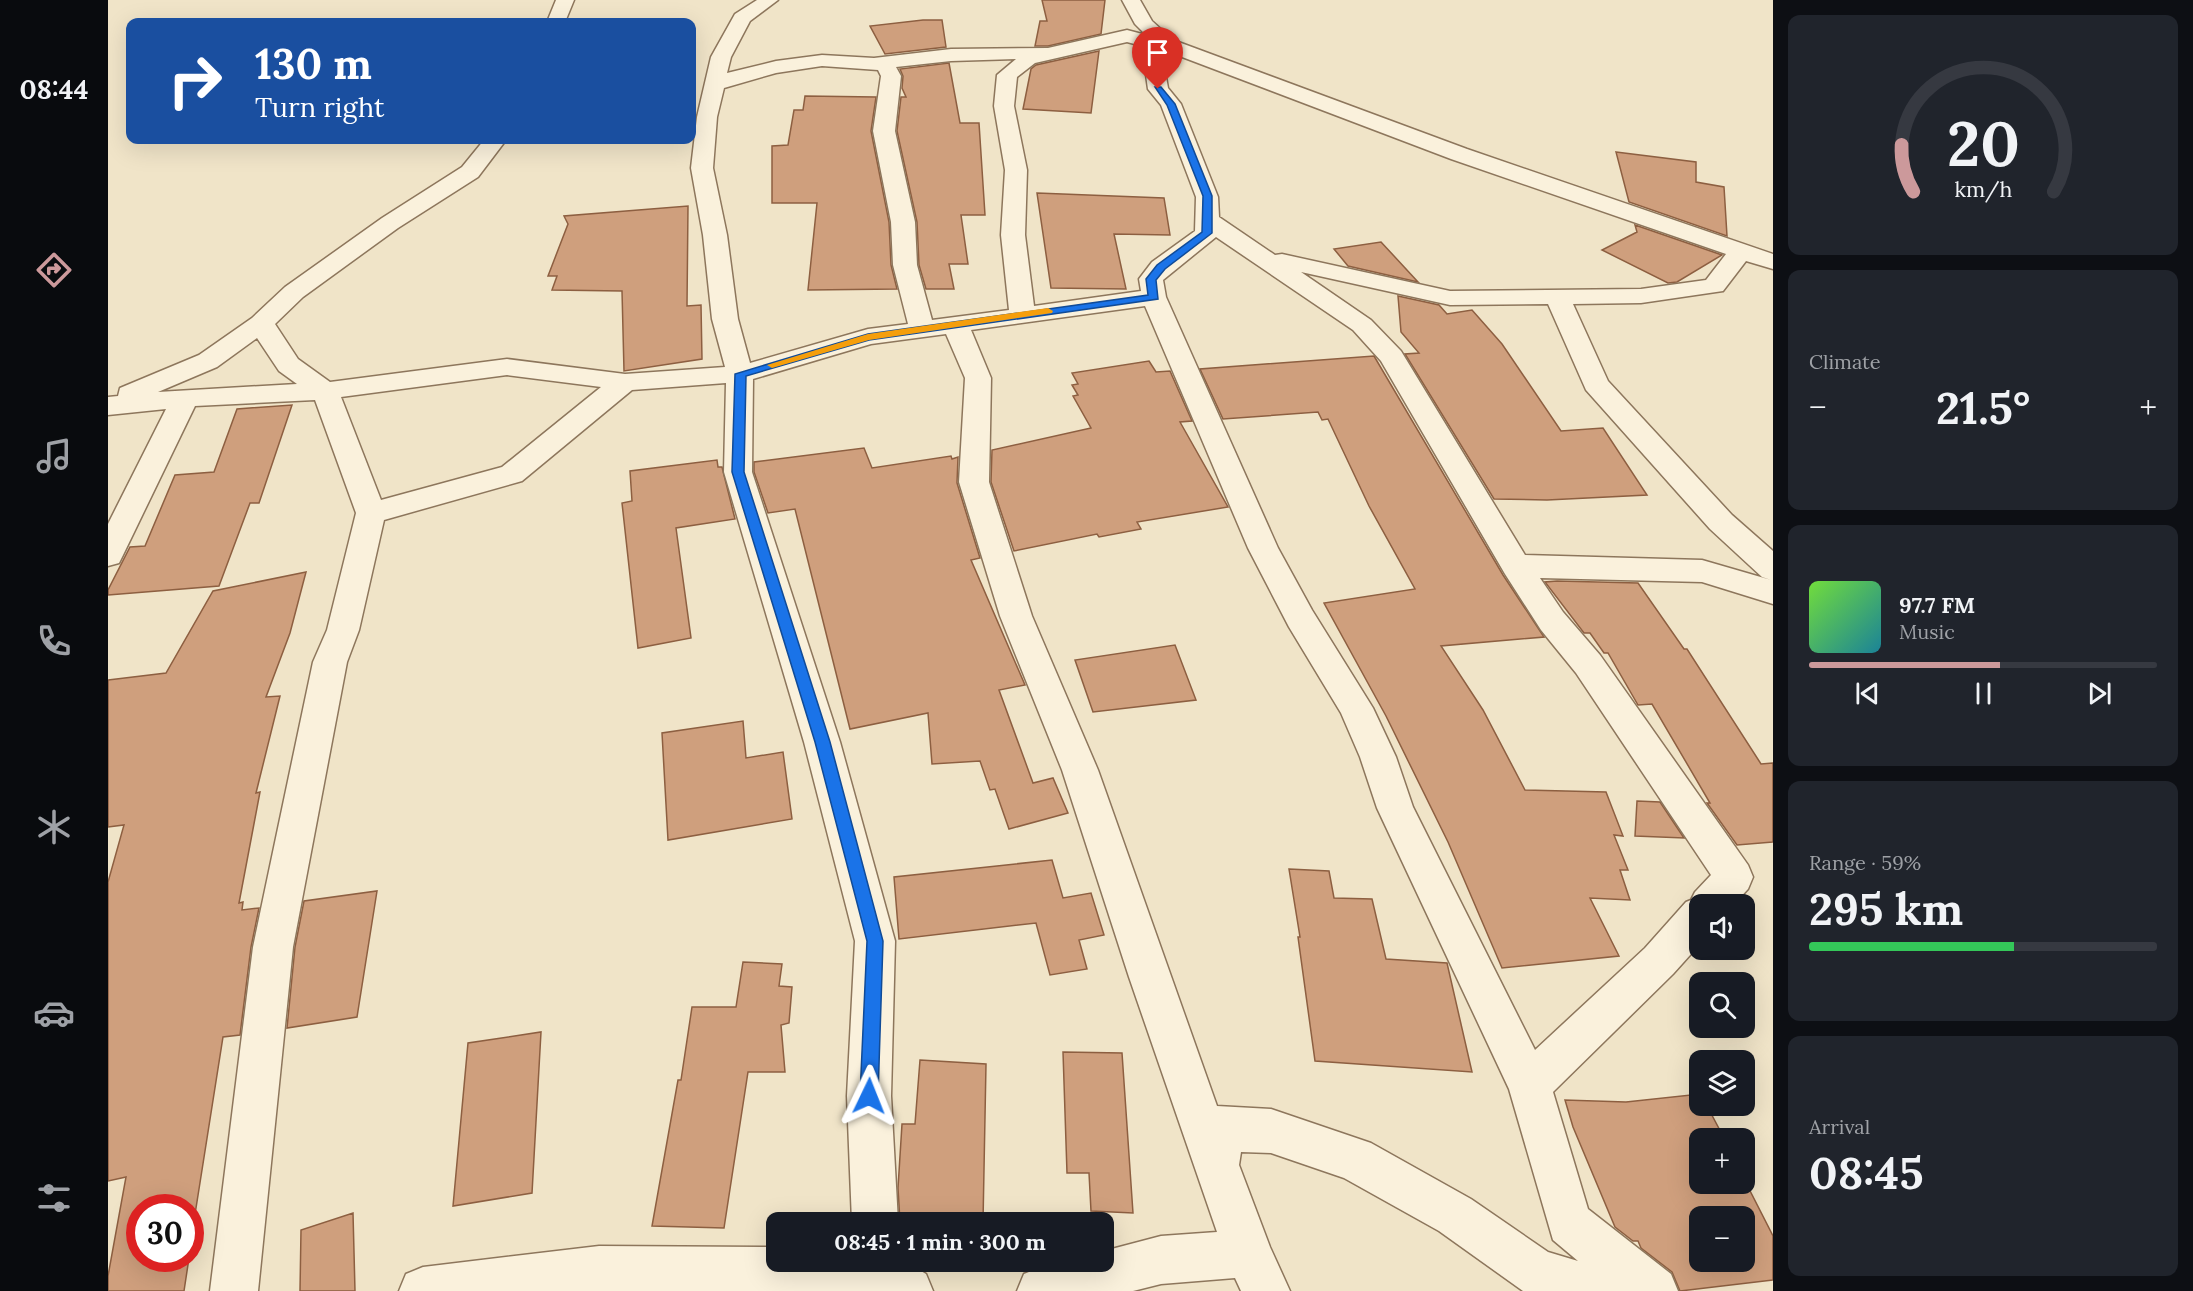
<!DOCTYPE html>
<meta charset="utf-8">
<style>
body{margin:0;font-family:Lora,serif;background:#20242c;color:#f1f3f6;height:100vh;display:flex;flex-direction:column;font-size:22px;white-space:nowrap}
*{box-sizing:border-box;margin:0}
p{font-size:20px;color:#9ea1a6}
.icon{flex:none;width:33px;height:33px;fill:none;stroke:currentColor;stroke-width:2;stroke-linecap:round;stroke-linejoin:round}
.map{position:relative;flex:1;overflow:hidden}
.details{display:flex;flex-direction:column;gap:15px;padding:15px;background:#0d0f14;width:420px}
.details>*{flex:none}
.banner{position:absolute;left:18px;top:18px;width:570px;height:126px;border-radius:12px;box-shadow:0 6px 24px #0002;background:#1a4fa0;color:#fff;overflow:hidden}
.buttons{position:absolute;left:1581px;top:894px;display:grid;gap:12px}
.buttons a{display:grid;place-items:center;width:66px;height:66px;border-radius:12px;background:#171b24;box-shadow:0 6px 24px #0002;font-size:30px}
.speed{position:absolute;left:18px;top:1194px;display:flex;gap:12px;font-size:30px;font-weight:700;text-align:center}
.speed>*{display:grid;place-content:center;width:78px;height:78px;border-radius:50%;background:#171b24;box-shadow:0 6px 24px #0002;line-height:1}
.speed .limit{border:9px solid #d22;background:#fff;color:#111}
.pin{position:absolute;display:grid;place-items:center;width:51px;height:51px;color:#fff;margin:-62px -26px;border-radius:50% 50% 50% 0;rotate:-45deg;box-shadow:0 0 6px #0007}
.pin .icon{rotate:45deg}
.me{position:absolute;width:66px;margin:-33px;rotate:2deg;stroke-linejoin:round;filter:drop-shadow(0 0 4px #0008)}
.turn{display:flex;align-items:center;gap:21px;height:126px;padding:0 30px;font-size:27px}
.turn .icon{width:78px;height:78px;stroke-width:2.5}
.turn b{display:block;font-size:42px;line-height:51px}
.big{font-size:45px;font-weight:700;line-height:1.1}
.details .tile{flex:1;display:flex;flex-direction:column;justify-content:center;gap:9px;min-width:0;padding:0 21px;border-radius:12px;background:#20242c}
.details .dial{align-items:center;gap:0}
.dial svg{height:156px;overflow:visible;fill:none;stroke:#363941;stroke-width:7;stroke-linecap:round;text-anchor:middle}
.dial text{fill:#f1f3f6;stroke:none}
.song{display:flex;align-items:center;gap:18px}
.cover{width:72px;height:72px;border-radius:9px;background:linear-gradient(135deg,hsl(100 70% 55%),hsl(190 70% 35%))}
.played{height:6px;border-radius:3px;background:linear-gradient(90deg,#cc999b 55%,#363941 55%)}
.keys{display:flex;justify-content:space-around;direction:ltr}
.heat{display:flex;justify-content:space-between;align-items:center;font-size:33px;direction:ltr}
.charge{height:9px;border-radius:4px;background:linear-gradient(90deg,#34c759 59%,#363941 0)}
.trip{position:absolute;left:658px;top:1212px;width:348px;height:60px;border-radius:12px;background:#171b24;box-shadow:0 6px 24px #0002;font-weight:700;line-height:60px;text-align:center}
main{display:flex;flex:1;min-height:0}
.tab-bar{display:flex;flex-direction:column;width:108px;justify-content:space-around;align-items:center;background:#090b0e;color:#9ea1a6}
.tab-bar .icon{width:42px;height:42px}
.tab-bar .active{color:#cc999b}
.tab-bar b{font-size:27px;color:#f1f3f6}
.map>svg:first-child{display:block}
.building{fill:#cf9f7d;stroke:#8d5f41;stroke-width:1.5;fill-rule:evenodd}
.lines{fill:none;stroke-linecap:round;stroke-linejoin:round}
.street-casing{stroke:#8d765c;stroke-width:3}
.street{fill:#faf1dc;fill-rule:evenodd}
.route{fill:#1a73e8;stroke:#114b97;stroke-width:1.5}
.slow{fill:#f59e0b}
</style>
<main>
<nav class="tab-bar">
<b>08:44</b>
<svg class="icon active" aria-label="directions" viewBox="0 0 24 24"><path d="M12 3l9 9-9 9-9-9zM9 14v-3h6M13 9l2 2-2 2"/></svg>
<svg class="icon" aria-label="music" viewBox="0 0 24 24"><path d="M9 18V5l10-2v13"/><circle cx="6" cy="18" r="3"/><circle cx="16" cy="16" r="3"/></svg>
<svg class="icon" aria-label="phone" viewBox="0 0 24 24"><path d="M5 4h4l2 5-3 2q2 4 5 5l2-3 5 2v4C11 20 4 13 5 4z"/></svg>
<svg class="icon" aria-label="climate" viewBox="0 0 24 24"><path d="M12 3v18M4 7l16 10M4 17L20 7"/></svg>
<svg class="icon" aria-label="car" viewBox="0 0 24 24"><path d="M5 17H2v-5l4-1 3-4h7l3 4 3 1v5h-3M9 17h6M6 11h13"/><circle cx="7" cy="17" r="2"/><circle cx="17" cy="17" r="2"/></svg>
<svg class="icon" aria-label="filters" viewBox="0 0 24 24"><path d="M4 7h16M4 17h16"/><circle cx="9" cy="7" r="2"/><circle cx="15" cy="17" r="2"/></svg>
</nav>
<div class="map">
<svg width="1665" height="1291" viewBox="0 0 1665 1291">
<rect width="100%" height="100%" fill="#f0e4c8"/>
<!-- building -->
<path class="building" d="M934,0H997L993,34L940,46H927L932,21H939Z
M815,20H834L838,47L777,54L762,26Z
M991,51L983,113L915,109L923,69L928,65Z
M841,63L852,123H871L877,215H853L860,264H841L846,289H818L811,265L809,222L789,131L793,97H798L794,88L795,76L792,69Z
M697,96L768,97L763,131L781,222L783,265L789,289L700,290L709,203H664V146L680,145L686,110H695Z
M1508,152L1588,162V182L1616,187L1619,236L1521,202Z
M929,193L1056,198L1062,235L1006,234L1018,289L943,288Z
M580,206L579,306L593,305L594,359L516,371L514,291L444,290L449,276H440L460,224L456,216Z
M1527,225L1614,255L1569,282L1560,283L1494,250L1529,232Z
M1273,242L1286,256L1310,282L1240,266L1226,249Z
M1290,296L1331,305L1339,314L1364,310L1394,344L1453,431L1495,428L1539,495L1439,500L1386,499L1297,354L1311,353L1293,332Z
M1266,356L1395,575L1436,637L1333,646L1375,710L1417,790L1498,792L1515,836L1506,835L1520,870H1512L1522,900L1482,898L1511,956L1394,968L1340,842L1278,716L1216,603L1307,589L1261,506L1220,419L1214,420L1210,412L1115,419L1092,369Z
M1041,361L1048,372L1062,371L1084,421L1072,422L1120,507L1029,522L1033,529L991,537L989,534L906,551L883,482L884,450L983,428L965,396L970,395L964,385L970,384L964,373Z
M184,405L151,503H142L111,586L0,595V590L22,547L37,546L67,475L106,472L129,409Z
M756,448L764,468L843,456L844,459L850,457L849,483L872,558L863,560L917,685L891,690L925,783L945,778L960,813L901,829L887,789L882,790L872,761L824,764L820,713L742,729L687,509L660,513L646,472V462Z
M609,460L610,467H614L627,519L568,528L583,638L530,648L514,503L524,501L522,471Z
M198,572L182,633L158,697L172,696L148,793L152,792L131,903L135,902L134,910L151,908L143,947L132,1035L115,1037L82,1246V1208H32V1258H81L76,1291H0V1276L18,1177L0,1181V882L16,825L0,827V680L58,673L105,591Z
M1449,581L1530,583L1576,649H1579L1653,764L1665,763V842L1629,845L1599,803H1602L1544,704L1530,705L1500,653H1496L1482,633H1476L1437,582Z
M1067,645L1088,700L985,712L967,660Z
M635,721L638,758L675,752L684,819L560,840L554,733Z
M1529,801L1552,802L1576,838L1527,836Z
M944,860L955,898L983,893L996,935L971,940L979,969L942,975L928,923L791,939L786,877Z
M1181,869L1221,871L1226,898L1264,899L1278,959L1339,963L1364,1072L1207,1061L1190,937H1192Z
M269,891L249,1017L179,1028L187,947L196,901Z
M635,962L674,964L671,986L684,987L681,1023L673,1025L677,1072H640L616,1228L544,1226L570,1080H573L584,1007H628Z
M433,1032L424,1193L345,1206L360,1043Z
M955,1052L1014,1053L1025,1213L983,1211L981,1173H959Z
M812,1060L878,1064L875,1222H792L790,1188L794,1124H807Z
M1592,1094V1106H1599L1616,1138H1592V1184H1636V1179L1665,1236V1280L1572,1291L1564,1272L1533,1248L1530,1241H1525L1507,1227L1465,1127L1457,1100L1518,1102ZM1592,1216H1636V1262H1592Z
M245,1213L247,1291H192L193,1230Z"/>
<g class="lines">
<defs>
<path id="street" d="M448,0H466L457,22H439Z
M649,0H670L642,21L623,57L619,73L668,61L714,55L766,58L843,49L940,48L1019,30L1038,35L1027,24L1014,0H1032L1044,21L1065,40L1359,149L1665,254V269L1638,261L1615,291L1533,303L1465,304L1500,381L1624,515L1665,551V604L1594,582L1432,578L1455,612L1492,655L1640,865L1645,877L1640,889L1626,904H1592V944L1565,974L1445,1092L1480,1209L1563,1274L1570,1291H1415L1331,1231L1236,1178L1163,1153L1133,1152L1131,1165L1162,1247L1182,1291H1133L1127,1278L1053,1284L1025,1291H909L916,1274C943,1263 967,1262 996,1262V1251L1053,1236L1109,1232L1021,977L954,770L892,616L851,482L857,378L838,334L763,344L645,379L644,472L732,742L787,941L783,1096L790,1222H744L739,1096L747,941L696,742L616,472L618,383L524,390L414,481L276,520L251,630L239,662L185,947L150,1291H102L145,947L205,662L219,630L248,513L207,400L87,406L15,555L11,563L0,566V524L58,409L0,415V397L10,396L12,388L91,355L144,318L177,287L274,218L354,167L376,140H398L370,177L290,228L195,297L167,324L190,359L222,382L399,359L517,374L617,367L604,319L595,235L583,168L589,117L603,57L627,14ZM1019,42L1034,46L1040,89L1053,105L1088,197L1087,231L1044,262L1031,279L1033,291L926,306L917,235L919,170L906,106L909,77L927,63ZM1053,49L1343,159L1618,254L1598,280L1533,289L1342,291L1174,254L1167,255L1111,217L1110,197L1073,104L1060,88ZM908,59L889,75L886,106L897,170L893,235L901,310L824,320L809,265L807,222L787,131L793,76L788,67L843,61ZM714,66L770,70L773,76L765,131L783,222L785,265L800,324L760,329L642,363L630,319L619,235L605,168L609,117L616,88L668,73ZM1108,237L1245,330L1273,361L1397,574L1433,630L1468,673L1603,875L1587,892L1583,900L1578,902L1537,948L1427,1050L1305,807L1288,757L1265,708L1204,610L1170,548L1058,297L1055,280ZM1193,272L1342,305L1440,304L1478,390L1602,529L1654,577L1663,580L1594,560L1417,555L1293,351L1263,320ZM1037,306L1140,548L1181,627L1233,713L1252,757L1269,808L1401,1089L1445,1240L1470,1261L1440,1252L1363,1199L1263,1143L1163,1109L1109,1106L990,770L924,616L881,482L883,378L863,330ZM149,338L171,371L189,384L50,392L109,367ZM399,375L493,387L394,467L273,500L233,397Z
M491,1246L669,1247V1262H798L818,1274L825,1291H291L298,1274L315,1267Z"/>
</defs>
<!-- street casing -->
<use href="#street" class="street-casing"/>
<!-- street -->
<use href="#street" class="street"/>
</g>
<!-- route -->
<path class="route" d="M1047,87H1053L1067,104L1104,196V233L1057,269L1048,280L1050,299L761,340L638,376L636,472L722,742L775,941L770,1096L768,1102L761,1105L755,1102L752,1096L759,941L707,742L624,472L627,374L760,334L1040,295L1038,279L1049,265L1094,232L1095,196L1059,105Z"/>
<!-- slow -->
<path class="slow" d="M940,308L945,311L944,313L761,340L664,368L659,365L760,334Z"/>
</svg>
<div class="buttons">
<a><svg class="icon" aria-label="sound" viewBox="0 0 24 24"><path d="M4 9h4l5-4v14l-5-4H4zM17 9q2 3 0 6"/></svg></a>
<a><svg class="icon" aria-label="search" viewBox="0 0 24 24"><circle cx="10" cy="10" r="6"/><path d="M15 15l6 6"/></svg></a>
<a><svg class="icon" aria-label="layers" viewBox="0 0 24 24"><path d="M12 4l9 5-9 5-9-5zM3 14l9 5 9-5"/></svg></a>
<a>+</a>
<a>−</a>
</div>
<div class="speed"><div class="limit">30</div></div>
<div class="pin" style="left:1050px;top:89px;background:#d93025"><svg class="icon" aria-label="arrive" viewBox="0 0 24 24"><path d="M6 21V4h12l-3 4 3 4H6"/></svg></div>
<svg class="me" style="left:761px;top:1096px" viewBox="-20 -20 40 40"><path d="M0-17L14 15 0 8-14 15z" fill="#1a73e8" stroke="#fff" stroke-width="4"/></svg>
<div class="trip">08:45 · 1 min · 300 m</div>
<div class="banner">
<div class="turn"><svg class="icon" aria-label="right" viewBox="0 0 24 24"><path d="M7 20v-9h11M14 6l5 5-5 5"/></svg><div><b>130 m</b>Turn right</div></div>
</div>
</div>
<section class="details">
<div class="tile dial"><svg viewBox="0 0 100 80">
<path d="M14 69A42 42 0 1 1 86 69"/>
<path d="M14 69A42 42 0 0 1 8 45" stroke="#cc999b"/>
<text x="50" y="56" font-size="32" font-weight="700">20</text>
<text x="50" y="72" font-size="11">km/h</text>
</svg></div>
<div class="tile"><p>Climate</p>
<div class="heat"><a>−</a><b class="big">21.5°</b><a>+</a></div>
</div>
<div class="tile">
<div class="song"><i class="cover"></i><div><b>97.7 FM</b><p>Music</p></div></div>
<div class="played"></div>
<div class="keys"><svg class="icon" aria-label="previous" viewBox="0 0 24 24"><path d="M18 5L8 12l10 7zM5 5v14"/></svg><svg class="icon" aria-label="pause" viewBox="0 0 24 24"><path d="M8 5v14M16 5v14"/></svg><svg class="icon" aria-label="next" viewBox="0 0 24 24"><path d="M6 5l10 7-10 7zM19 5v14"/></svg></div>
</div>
<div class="tile"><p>Range · 59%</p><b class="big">295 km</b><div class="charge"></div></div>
<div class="tile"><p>Arrival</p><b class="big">08:45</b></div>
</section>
</main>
